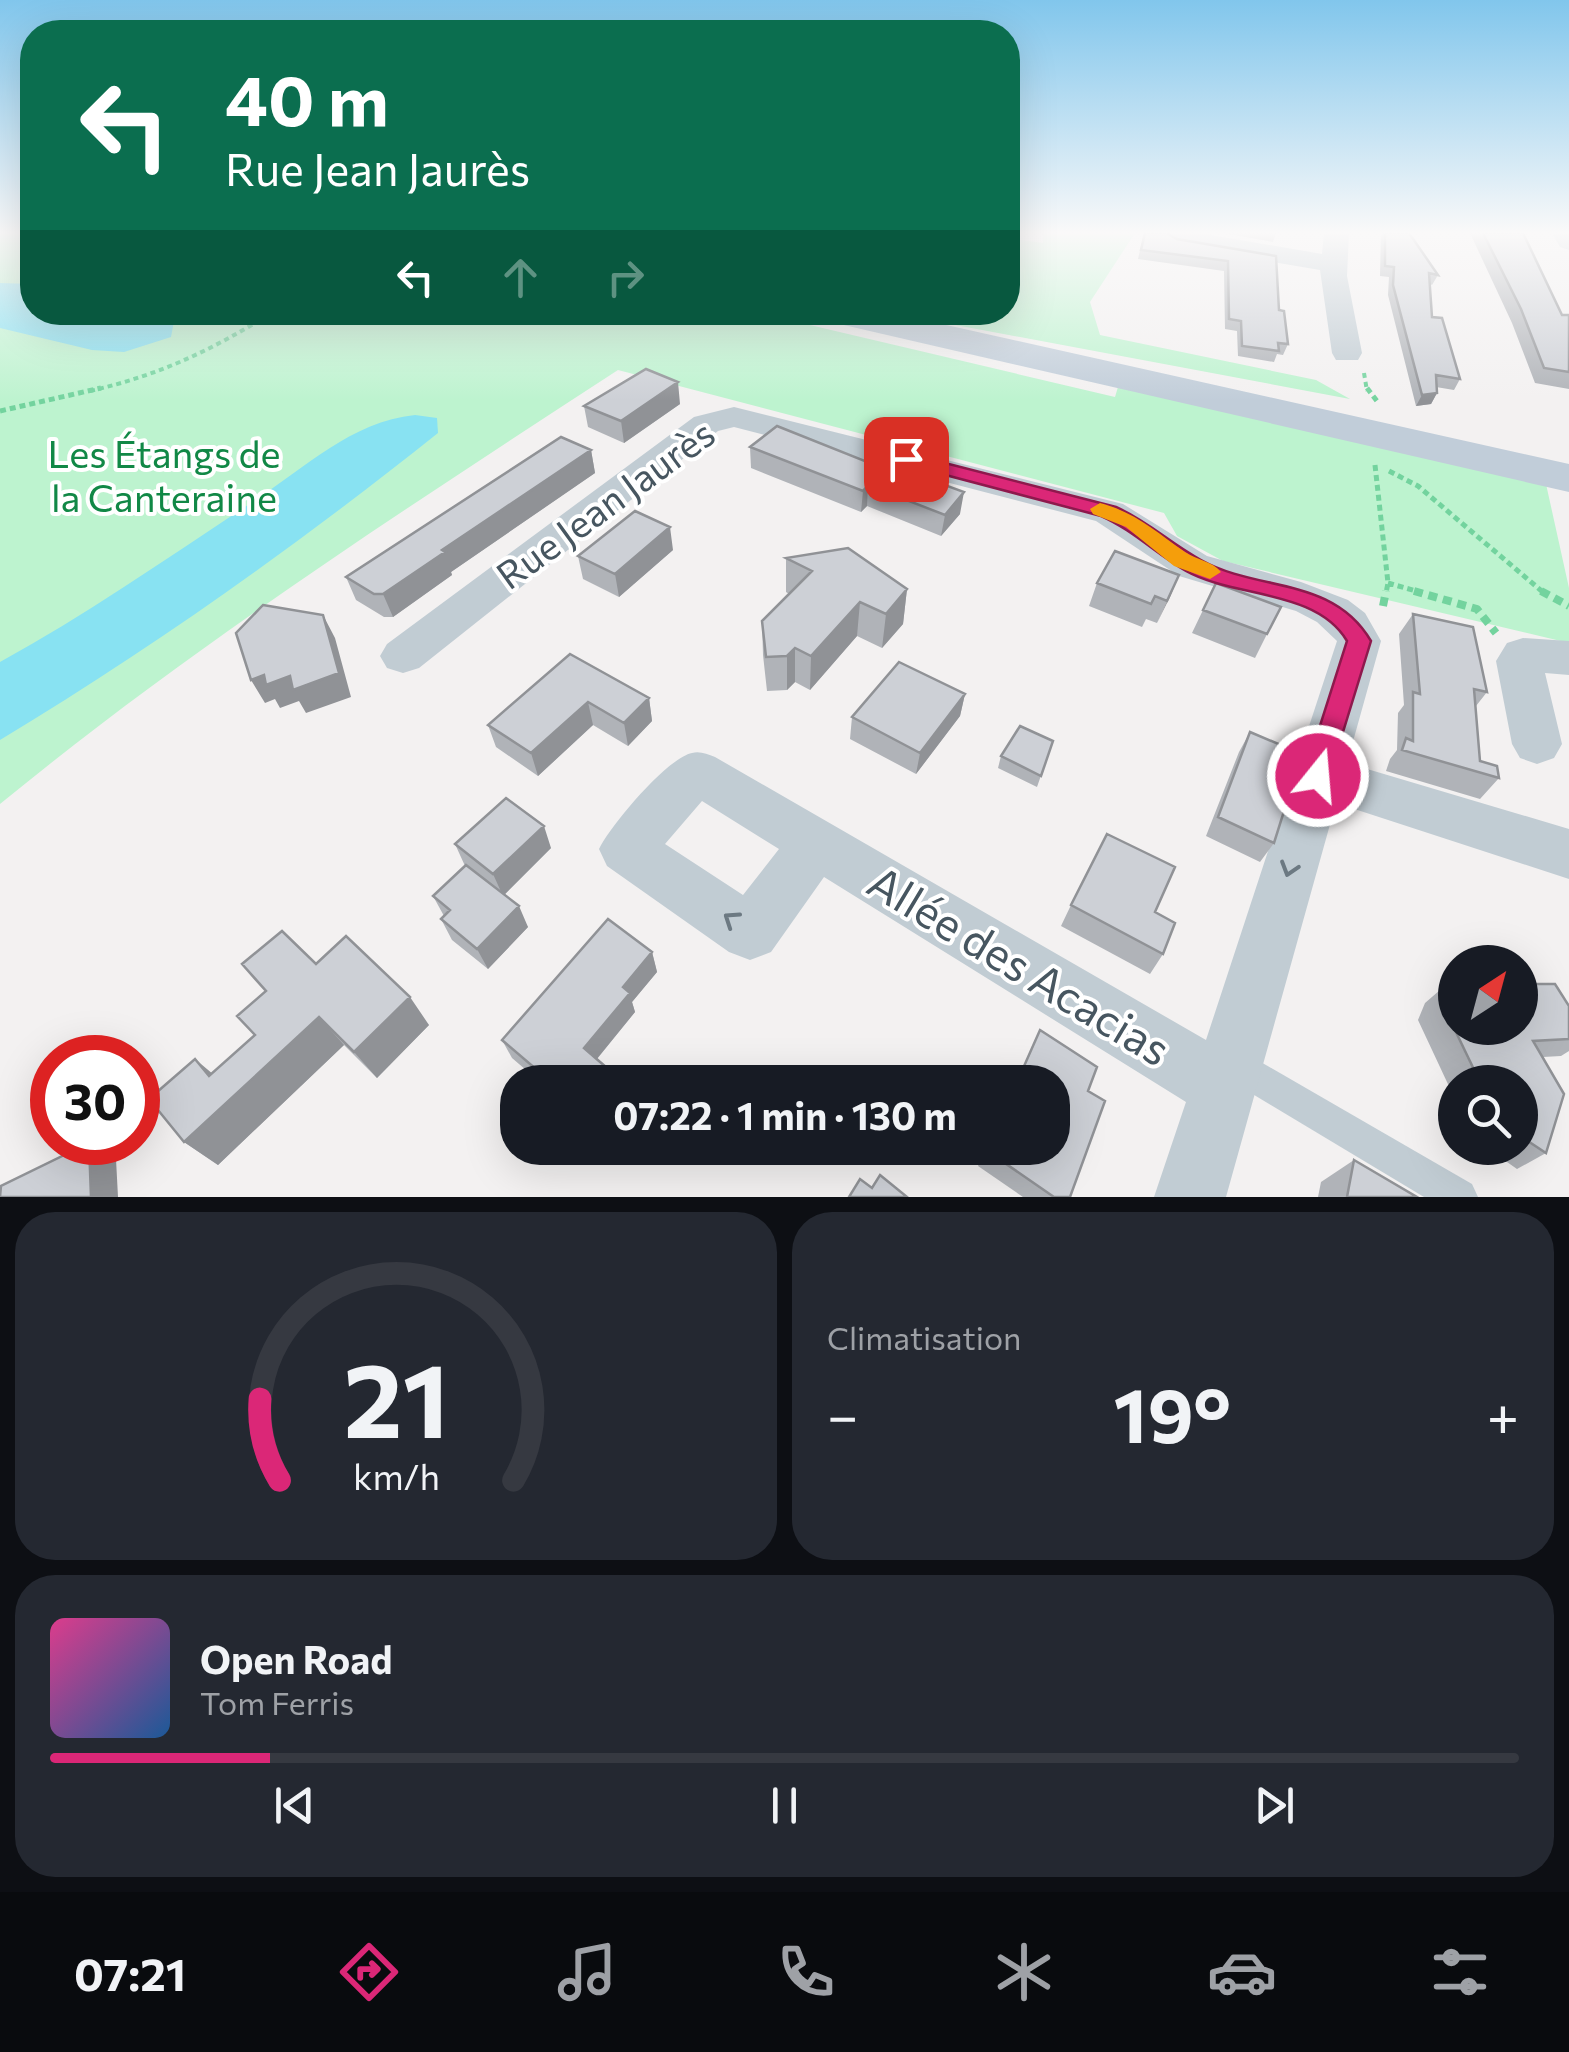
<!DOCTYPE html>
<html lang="fr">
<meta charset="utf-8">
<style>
body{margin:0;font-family:Commissioner,sans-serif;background:#242831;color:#f1f3f6;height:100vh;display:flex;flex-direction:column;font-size:38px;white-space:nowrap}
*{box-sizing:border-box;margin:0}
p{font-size:32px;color:#9ea1a6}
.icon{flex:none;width:55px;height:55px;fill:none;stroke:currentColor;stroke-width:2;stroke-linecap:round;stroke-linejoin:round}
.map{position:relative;height:1197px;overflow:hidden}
.drawer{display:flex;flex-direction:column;gap:15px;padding:15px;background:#0d0f14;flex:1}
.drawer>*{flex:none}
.top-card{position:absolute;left:20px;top:20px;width:1000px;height:305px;border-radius:40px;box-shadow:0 10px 40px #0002;background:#0b6e4f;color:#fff;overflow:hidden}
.needle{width:65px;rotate:36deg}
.controls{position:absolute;left:1438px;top:945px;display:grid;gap:20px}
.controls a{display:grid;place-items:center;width:100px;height:100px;border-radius:50%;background:#171b24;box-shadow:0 10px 40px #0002;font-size:50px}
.speed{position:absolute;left:30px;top:1035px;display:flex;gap:20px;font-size:50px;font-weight:700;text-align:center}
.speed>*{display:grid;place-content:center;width:130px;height:130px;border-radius:50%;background:#171b24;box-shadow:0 10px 40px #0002;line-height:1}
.speed .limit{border:15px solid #d22;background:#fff;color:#111}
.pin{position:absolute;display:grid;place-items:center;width:85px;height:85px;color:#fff;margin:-42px;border-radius:20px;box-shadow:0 5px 15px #0006}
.me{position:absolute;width:110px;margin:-55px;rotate:17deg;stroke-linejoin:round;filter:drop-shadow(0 0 8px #0008)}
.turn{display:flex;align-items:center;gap:35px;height:210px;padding:0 40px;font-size:45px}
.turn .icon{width:130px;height:130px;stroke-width:2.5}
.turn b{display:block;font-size:70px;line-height:85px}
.lanes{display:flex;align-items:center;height:95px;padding:0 40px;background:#0003;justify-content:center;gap:50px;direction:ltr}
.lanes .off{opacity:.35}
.big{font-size:75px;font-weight:700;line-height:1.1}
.drawer .card{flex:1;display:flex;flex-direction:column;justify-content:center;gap:15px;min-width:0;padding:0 35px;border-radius:40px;background:#242831}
.drawer .dial{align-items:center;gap:0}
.dial svg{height:260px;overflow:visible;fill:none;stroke:#363941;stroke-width:7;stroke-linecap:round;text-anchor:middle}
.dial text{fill:#f1f3f6;stroke:none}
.song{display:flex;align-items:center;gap:30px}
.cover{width:120px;height:120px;border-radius:15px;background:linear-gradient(135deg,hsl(330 70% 55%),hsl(210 70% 35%))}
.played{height:10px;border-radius:5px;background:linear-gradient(90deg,#db2777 15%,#363941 15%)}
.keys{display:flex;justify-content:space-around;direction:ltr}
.heat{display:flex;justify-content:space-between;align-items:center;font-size:55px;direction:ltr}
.drawer .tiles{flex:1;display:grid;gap:15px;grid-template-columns:1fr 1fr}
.card:last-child{grid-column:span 2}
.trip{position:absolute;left:500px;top:1065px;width:570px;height:100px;border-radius:40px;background:#171b24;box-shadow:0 10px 40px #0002;font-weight:700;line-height:100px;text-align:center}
.dock{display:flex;height:160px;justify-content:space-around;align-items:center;background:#090b0e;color:#9ea1a6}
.dock .icon{width:70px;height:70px}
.dock .selected{color:#db2777}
.dock b{font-size:45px;color:#f1f3f6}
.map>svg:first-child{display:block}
.green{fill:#bdf3cf}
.water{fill:#88e2f2}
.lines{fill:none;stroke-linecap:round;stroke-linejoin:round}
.path-far2{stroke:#73d39e;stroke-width:4;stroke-dasharray:5 4;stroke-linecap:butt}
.path-far1{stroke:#73d39e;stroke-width:5;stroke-dasharray:6 4;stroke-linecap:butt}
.path{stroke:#73d39e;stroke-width:8;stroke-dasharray:9 6;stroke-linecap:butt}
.service{fill:#c1ccd3;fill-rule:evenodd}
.minor{fill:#c1ccd3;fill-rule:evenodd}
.secondary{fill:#c1cdd9;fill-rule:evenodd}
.wall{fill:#b0b3b8}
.shaded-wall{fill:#909296}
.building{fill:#cdd0d6;stroke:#909296;stroke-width:2.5}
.oneway{stroke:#6c7982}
.route{fill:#db2777;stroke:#8e194d;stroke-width:2.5}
.slow{fill:#f59e0b}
.labels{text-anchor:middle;stroke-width:8;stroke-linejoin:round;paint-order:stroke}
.park-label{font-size:38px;fill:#118846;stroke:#fff}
.street-label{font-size:38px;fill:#475660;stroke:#fff}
.near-street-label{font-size:45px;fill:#475660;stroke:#fff}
</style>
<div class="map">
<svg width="1569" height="1197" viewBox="0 0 1569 1197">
<rect width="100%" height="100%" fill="#f3f1f1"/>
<!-- green -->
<path class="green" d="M0,233H32V312L759,313L1115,397L1118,387L1546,484L1569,588V643L1223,561L1177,536L1164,513L618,370C408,507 194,645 0,804Z
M1044,233H1135L1090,302L1100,335L1316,380L1350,399L892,313L1008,312V238L1043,243Z"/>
<!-- water -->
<path class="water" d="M0,283L32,284V312L170,313L175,316L171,337L124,352L92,350L0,328Z
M415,415L437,418L438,433C299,544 153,648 0,740V662C88,614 170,556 254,501C306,467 351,422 415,415Z"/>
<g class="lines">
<!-- path-far2 -->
<path class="path-far2" d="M1364,373L1367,391
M90,391C160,375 212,350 273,312"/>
<!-- path-far1 -->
<path class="path-far1" d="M1367,388L1377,401
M0,411L101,388
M1375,465L1388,583L1386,593
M1389,471L1418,486L1544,593
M1388,583L1423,593"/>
<!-- path -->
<path class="path" d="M1414,591L1477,609L1496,633
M1541,591L1569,606
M1383,606L1386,591"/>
<!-- service -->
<path class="service" d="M1233,1046L1472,1184L1478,1197H1424L1221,1075L1216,1063L1221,1051Z"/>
<!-- minor -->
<path class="minor" d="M1165,233H1199L1322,254L1324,233H1349L1347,276L1362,353L1358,360H1336L1332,353L1320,270L1175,245L1166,242Z
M1552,233H1569V250L1560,247Z
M734,407L1123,504L1207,556L1301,582L1348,600L1365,613L1381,641L1347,763L1569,829V879L1336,803L1226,1197H1154L1186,1102L824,877L771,952L750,960L729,952L607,866L599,849C610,826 667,758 692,753C700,751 707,754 715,757L1206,1040L1337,641L1317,622L1296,611L1179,576L1096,521L734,427L718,431L419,668L403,673L387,668L380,656L387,644L694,417ZM702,801L779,849L743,895L665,844Z
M1523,638L1569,641V675L1545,673L1562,744L1554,758L1537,764L1520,758L1512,744L1496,661L1507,643Z"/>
<!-- secondary -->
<path class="secondary" d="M817,312H888L1569,464V492L835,323L822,320Z"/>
</g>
<!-- wall -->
<path class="wall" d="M1144,233L1276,256L1279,310L1288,344L1283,355L1277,354L1274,362L1238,356L1237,331L1225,329L1224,271L1138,259Z
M1224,233H1276L1273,242Z
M1381,233H1409L1438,275L1432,285L1430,284L1432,317L1460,379L1454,390L1436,387L1437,393L1431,404L1416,406L1388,295L1389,277L1380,276Z
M1470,233H1523L1562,315H1569V389L1535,383L1512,323Z
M680,404L624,443L588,427L584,406Z
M750,447L960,514L941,536L867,506L861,512L751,468Z
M591,450L595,473L451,572L452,575L393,617H384L356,600L346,577Z
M673,550L619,597L583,579L578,556Z
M786,558L907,589L903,624L882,648L857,636L810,690L795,682L787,690L767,691L763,655L762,621L789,594L786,592Z
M1179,575L1157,623L1146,619L1142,627L1089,606L1097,583Z
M1203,610L1267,634L1255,658L1192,633Z
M1413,614L1487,692L1476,706L1480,761L1499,778L1480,799L1386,771L1390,759L1397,750L1398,713L1404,705L1399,634Z
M570,654L649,698L652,721L628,746L593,725L538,776L496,747L488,725Z
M965,694L960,716L916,774L850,739L852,717Z
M1250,732L1274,843L1260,862L1206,836L1239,752Z
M1053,741L1037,787L998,768L1001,756Z
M455,844L551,848L504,895L528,927L488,969L452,940L441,919L444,916L433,896L465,866Z
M1071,905L1155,912L1163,954L1150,974L1061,926Z
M652,952L657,972L632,1002L635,1012L597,1059L607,1068L613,1082H540L512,1058L502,1040Z
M316,964L429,1025L377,1078L344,1045L218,1165L184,1142L255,1035Z
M1447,984L1569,1006V1051L1561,1056L1543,1057L1546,1153L1517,1169L1487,1148H1520V1082H1455V1122L1449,1110L1454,1097L1418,1020L1425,1003Z
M986,1148L1070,1197H1023L978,1166Z
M1354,1160L1417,1197H1318L1321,1182Z"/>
<!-- shaded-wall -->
<path class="shaded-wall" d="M678,382L680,404L624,443L621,421Z
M1437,393L1431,404L1416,406L1422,395Z
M591,450L595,473L451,572L452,575L393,617L383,594L442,550Z
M868,485L867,506L861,512L863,491Z
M964,492L960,514L941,536L945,515Z
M670,527L673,550L619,597L615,574Z
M1179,575L1170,597L1157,623L1167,601Z
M907,589L903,624L882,648L886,614Z
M860,602L857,636L810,690L811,656Z
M323,615L335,638L351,697L306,713L299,701L280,708L275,699L265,703L251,680L264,675L290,676Z
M795,648V682L787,690V656Z
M965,694L960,716L916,774L920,753Z
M649,698L652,721L628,746L624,723Z
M588,702L593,725L538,776L531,753Z
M544,826L551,848L503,896L493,874Z
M519,906L528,927L488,969L477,949Z
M652,952L657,972L632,1002L635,1012L591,1066L584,1048L623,987Z
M410,997L429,1025L377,1078L354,1052Z
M319,1017L344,1045L218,1165L184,1142L195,1059L226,1085Z
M607,1068L613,1082H596Z
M89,1143L116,1159L118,1197H91Z"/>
<!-- building -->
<path class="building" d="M1145,233H1166L1177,239L1276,256L1279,310L1284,311L1288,344L1278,343L1279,351L1242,346L1241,321L1229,319L1228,261L1141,250Z
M1385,233H1409L1438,275L1429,273L1432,317L1442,318L1460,379L1436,375L1437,393L1422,395L1393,285L1394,267L1385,266Z
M1483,233H1523L1562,315H1569V372L1544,368L1521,309Z
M646,369L678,382L621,421L584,406Z
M777,426L872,464L874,459L964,492L945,515L868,485L863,491L750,447Z
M561,437L591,450L442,550L445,552L383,594H374L346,577Z
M635,511L670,527L615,574L578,556Z
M848,548L907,589L886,614L860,602L811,656L795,648L787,656L766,657L762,621L812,571L786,558Z
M1115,551L1179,575L1167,601L1155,596L1151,604L1097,583Z
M1216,583L1281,607L1267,634L1203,610Z
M263,605L323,615L339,673L293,690L290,676L266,685L264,675L251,680L236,633Z
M1413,614L1473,627L1487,692L1474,689L1480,761L1497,766L1499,778L1402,750L1406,738L1413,741V692L1420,694Z
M570,654L649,698L624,723L588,702L531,753L488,725Z
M899,662L965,694L920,753L852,717Z
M1020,726L1053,741L1041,776L1001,756Z
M1250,732L1302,754L1274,843L1218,817Z
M506,798L544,826L493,874L455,844Z
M1107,834L1175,867L1155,912L1175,923L1163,954L1071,905Z
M466,865L519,906L477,949L441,919L450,910L433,896Z
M608,919L652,952L623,987L630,993L584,1048L607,1068L596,1082H551L502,1040Z
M282,931L316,964L346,936L410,997L354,1052L319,1017L184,1142L149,1099L195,1059L209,1076L255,1035L237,1016L266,991L242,964Z
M1447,984H1455V1028H1520V984H1555L1569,1006V1039L1533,1041L1564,1094L1546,1153L1520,1136V1082H1478L1479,1080L1441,1001Z
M1040,1030L1097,1067L1088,1091L1105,1101L1070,1197H1054L986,1150L987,1148H1052V1082H1017Z
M89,1143L91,1197H0L1,1186Z
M1354,1160L1417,1197H1347Z
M880,1175L907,1197H849L860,1179L872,1188Z"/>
<!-- one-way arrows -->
<defs><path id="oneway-chevron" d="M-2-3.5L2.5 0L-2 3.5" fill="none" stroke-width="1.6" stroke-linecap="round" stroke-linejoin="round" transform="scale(2.5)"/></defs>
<g class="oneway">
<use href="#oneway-chevron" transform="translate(1289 869) rotate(107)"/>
<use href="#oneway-chevron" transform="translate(731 919) rotate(-146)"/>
</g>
<!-- sky -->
<linearGradient id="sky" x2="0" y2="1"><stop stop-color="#81c6ec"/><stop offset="0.58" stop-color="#faf9f9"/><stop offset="1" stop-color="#faf9f9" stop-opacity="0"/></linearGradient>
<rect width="1569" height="401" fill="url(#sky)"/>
<!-- route -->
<path class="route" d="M906,453L1116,507C1148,521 1171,544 1201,560C1258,592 1333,576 1371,641L1327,784L1318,787L1308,784L1304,776L1347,641C1316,589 1234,598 1186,571C1156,554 1133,530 1101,516L900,463V455Z"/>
<!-- slow -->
<path class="slow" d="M1100,503C1135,512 1156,532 1185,552C1197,560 1212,561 1221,572L1210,579L1174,566L1126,527L1093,514L1090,509Z"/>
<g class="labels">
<!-- park labels -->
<g class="park-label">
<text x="164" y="468">Les Étangs de<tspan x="164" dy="44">la Canteraine</tspan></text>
</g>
<!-- street labels -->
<g class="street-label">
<text transform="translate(606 505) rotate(-36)" y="13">Rue Jean Jaurès</text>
</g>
<!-- near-street labels -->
<g class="near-street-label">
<text transform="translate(1019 966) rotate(31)" y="16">Allée des Acacias</text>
</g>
</g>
</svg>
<div class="controls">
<a><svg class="needle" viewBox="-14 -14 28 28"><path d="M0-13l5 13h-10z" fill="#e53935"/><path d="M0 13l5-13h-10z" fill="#9ea1a6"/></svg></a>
<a><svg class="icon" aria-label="search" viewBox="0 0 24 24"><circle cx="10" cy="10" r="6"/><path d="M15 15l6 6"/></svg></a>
</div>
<div class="speed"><div class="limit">30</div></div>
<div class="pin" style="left:906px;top:459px;background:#d93025"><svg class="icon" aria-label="arrive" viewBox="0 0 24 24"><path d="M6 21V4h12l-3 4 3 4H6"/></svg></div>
<svg class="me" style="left:1318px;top:776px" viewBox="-20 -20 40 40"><circle r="17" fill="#db2777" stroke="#fff" stroke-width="3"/><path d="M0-11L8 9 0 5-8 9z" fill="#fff"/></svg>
<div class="trip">07:22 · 1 min · 130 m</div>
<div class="top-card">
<div class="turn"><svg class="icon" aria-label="left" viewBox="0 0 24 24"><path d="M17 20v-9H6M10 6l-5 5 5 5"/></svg><div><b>40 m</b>Rue Jean Jaurès</div></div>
<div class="lanes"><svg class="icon" aria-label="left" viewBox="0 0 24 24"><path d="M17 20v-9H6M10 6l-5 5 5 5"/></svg><svg class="icon off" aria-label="ahead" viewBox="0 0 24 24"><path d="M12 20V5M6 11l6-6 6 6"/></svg><svg class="icon off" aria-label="right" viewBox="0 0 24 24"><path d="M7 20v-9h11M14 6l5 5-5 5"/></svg></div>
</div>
</div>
<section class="drawer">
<div class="tiles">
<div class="card dial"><svg viewBox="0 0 100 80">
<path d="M14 69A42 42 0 1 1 86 69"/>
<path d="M14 69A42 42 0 0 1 8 44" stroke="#db2777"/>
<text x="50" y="56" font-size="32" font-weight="700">21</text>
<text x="50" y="72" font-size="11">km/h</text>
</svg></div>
<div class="card"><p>Climatisation</p>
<div class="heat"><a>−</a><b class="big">19°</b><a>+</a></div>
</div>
<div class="card">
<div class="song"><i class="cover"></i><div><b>Open Road</b><p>Tom Ferris</p></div></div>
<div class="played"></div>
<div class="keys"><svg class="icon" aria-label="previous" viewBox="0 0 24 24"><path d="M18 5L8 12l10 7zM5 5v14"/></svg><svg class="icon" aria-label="pause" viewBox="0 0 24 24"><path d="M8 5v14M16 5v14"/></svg><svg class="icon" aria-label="next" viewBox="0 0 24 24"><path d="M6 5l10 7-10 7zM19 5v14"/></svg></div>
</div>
</div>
</section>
<nav class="dock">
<b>07:21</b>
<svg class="icon selected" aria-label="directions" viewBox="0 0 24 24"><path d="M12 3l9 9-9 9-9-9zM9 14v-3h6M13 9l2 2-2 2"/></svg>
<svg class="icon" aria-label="music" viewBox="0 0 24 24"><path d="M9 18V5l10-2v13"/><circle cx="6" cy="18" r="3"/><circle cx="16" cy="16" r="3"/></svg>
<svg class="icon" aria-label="phone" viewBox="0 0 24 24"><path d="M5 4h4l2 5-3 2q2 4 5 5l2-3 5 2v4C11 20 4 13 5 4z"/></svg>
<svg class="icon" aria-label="climate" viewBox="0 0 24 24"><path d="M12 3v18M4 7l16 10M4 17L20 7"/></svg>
<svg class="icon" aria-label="car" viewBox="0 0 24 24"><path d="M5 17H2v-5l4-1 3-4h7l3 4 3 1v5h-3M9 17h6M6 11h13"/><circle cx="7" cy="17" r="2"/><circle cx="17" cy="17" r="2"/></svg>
<svg class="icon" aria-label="filters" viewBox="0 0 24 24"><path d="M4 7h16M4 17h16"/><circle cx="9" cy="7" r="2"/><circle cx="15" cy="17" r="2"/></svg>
</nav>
